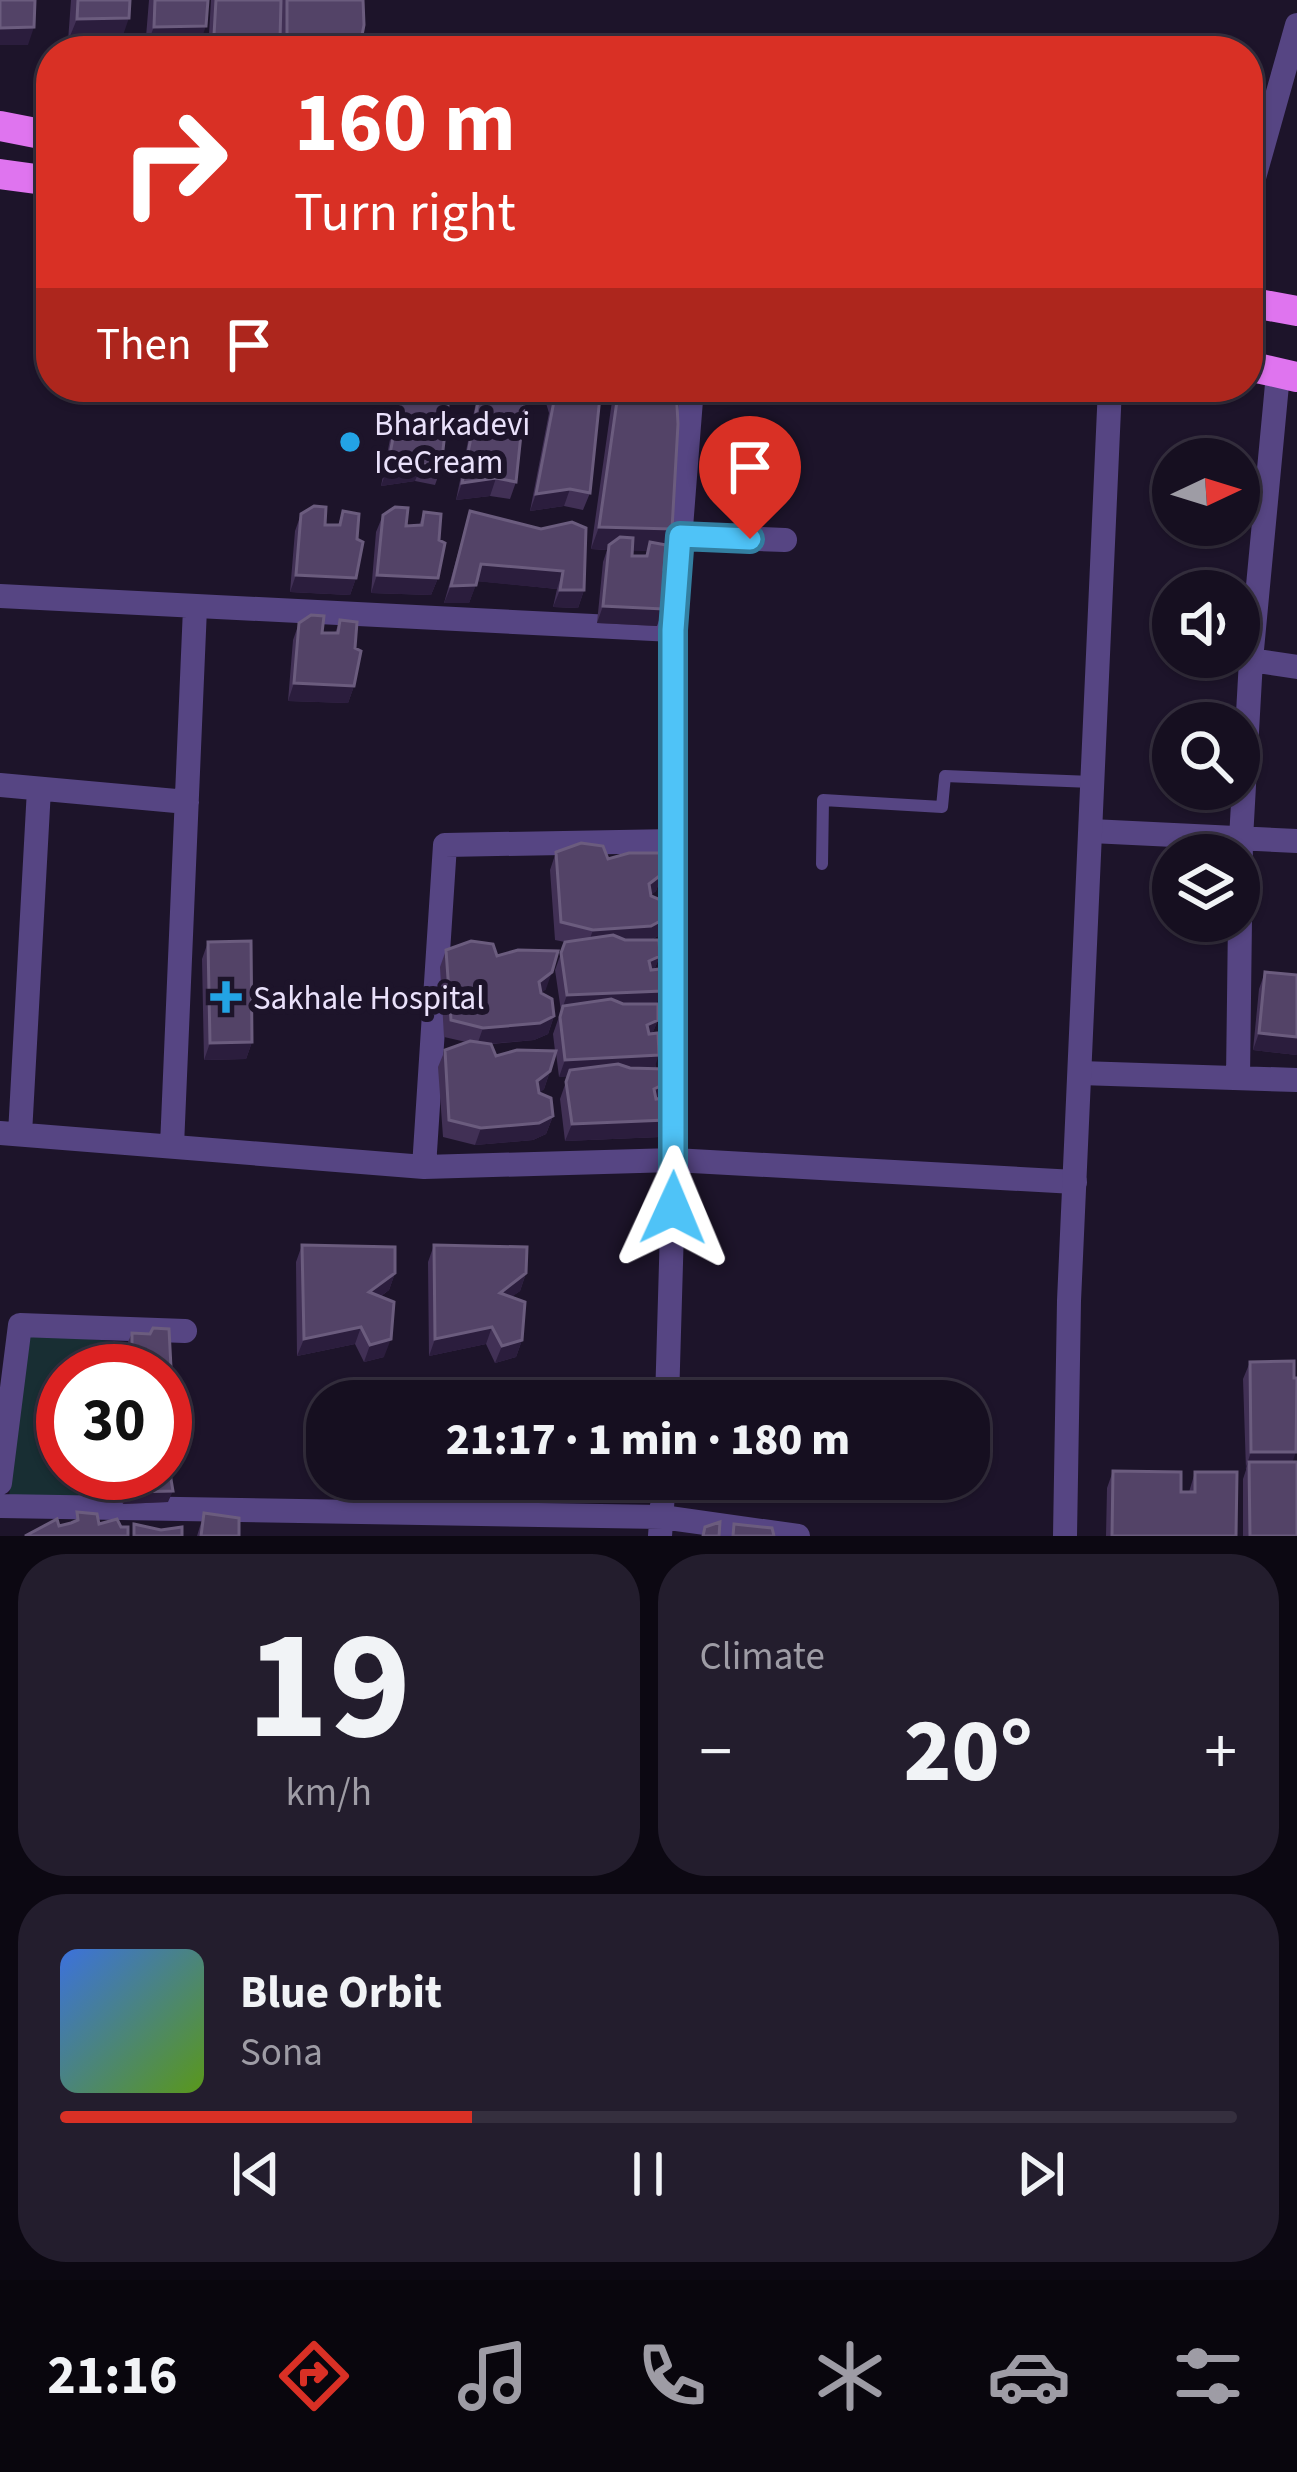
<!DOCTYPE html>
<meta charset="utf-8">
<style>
body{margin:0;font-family:"Source Sans 3",sans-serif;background:#231d2d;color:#f1f3f6;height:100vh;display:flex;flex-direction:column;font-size:45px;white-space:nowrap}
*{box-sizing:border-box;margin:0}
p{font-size:39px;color:#9e9ca5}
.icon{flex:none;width:66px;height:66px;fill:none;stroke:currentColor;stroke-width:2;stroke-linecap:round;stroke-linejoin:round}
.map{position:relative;height:1536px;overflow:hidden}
.details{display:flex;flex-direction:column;gap:18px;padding:18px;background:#0c0812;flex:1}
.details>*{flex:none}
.hud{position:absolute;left:36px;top:36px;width:1227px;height:366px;border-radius:48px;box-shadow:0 3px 9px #0004,0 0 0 3px #352f3e;background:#d93025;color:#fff;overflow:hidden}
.needle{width:78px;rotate:86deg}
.fabs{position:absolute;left:1152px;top:438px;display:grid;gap:24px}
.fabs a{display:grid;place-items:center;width:108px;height:108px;border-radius:50%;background:#160f20;box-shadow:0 3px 9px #0004,0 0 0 3px #352f3e;font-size:60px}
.speed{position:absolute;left:36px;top:1344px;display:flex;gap:24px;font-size:60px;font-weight:700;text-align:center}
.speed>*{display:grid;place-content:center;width:156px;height:156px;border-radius:50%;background:#160f20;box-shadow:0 3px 9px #0004,0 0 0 3px #352f3e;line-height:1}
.speed .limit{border:18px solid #d22;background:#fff;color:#111}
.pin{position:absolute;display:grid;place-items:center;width:102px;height:102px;color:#fff;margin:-123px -51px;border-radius:50% 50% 50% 0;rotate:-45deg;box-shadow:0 0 12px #0007}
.pin .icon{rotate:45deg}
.me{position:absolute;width:132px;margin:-66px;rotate:1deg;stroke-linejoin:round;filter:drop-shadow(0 0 9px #0008)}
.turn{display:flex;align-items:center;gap:42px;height:252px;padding:0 60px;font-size:54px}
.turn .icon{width:156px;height:156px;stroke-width:2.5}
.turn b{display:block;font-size:84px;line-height:102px}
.then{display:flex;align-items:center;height:114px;padding:0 60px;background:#0003;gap:24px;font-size:45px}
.big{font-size:90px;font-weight:800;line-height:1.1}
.details .widget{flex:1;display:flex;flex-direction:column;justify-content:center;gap:18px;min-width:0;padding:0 42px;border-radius:48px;background:#231d2d}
.details .dial{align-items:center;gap:0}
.dial b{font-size:156px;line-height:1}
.song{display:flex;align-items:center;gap:36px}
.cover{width:144px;height:144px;border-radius:18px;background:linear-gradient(135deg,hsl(220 70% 55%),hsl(90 70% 35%))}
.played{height:12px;border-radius:6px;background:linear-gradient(90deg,#d93025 35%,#352f3e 35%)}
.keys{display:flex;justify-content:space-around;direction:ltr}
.heat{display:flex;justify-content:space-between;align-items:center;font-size:66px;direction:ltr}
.details .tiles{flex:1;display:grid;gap:18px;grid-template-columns:1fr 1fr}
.widget:last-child{grid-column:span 2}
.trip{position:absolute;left:306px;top:1380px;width:684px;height:120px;border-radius:48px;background:#160f20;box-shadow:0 3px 9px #0004,0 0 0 3px #352f3e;font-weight:800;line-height:120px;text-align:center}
.menu{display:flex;height:192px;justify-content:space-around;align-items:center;background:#09060d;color:#9e9ca5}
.menu .icon{width:84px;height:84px}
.menu .selected{color:#d93025}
.menu b{font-size:54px;color:#f1f3f6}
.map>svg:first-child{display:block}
.green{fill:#182e33}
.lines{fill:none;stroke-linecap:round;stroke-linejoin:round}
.service{stroke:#564583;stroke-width:12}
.minor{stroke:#564583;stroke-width:24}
.tertiary{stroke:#564583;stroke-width:24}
.primary{stroke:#df74ef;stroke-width:30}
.wall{fill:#413055;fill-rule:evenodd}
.shaded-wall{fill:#2b1d3d}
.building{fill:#534367;stroke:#6b5c7e;stroke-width:3}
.route-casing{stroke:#337fa1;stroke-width:30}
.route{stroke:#4fc3f7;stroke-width:21}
.poi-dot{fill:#23a3e5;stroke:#1d142a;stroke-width:4.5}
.labels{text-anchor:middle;stroke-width:12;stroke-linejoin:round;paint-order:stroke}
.poi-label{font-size:33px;fill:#eae1fb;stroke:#1d142a;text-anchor:start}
</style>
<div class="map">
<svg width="1297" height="1536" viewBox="0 0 1297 1536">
<rect width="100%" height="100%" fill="#1d142a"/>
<!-- green -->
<path class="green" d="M29,1334L112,1341L110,1371H63V1473H104L102,1500L9,1497Z"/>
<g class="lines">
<!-- service -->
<path class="service" d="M822,864L823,800L942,807L945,776L1092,782"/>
<!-- minor -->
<path class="minor" d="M680,536L785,540
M0,596L673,630
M1251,660L1297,667
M0,785L187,802
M1091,831L1297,841
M674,841L445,845L424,1167L674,1160L1075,1182
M1080,1073L1297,1080
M1238,1078L1241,839L1251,660L1278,374
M0,1133L424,1167
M20,1134L39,789
M172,1146L195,608
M667,1401L674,1160L673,630L692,387
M0,1483L20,1325L185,1331
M0,1506L662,1517L798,1536
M660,1536L664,1479"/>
<!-- tertiary -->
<path class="tertiary" d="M1248,199L1297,25
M1065,1536L1069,1301L1110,387"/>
<!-- primary -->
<path class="primary" d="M0,126L51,136
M0,174L51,181
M1248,302L1297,311
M1248,366L1297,377"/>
</g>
<!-- wall -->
<path class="wall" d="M71,0H130L121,41H68Z
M149,0H208L198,49H145Z
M211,0H363L359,51H281V13L280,40L276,51H208Z
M400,387H450L441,468L435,485L415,481L381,486Z
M471,387H526L516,482L510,499L490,496L456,500L476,402Z
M544,387H601L590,493L583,510L564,506L530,511L549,413L543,393Z
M614,387H685L681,398L676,400L672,529L666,545L657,626L597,623L603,562L607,550L591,549ZM632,550L647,551L645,556H632Z
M343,511L356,578L350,595L290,592L295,531L301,514L325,525H338Z
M470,511L584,590L578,608L553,607L557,589L477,581L469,603H444Z
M424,512L438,578L431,595L371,593L376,532L383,515L406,526L419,525Z
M340,620L355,648L354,686L348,703L288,701L293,640L299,623L322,633H335Z
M556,852L608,859L662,874L656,891L651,895L664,919L658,936L651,940L660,956L654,970L658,1020L652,1034L659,1099L666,1120L660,1137L565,1141L560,1099L568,1076L559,1077L556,1053L544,1089L539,1093L553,1116L546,1134L533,1140L475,1145L443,1137L438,1067L445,1050L466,1042L444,1037L440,967L446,950L497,956L546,989L541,993L554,1016L548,1034L534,1040L492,1044L496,1056L555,1051L553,1034L561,1011L555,970L565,942L555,940L550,870Z
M208,942L252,1042L246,1059L204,1060L202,959Z
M1265,972L1297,975V1055L1253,1050L1259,989Z
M302,1245L395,1273L389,1290L380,1297L384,1357L364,1362L355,1344L297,1356L296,1262Z
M434,1245L526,1273L520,1291L511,1297L522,1340L516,1357L495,1363L486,1344L429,1356L428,1262Z
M132,1333L172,1387L168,1399L128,1363L127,1344Z
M1250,1362L1296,1447L1292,1462L1297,1536H1243V1479L1246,1470L1243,1379Z
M1113,1471L1181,1492H1189L1195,1472L1236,1536H1106L1107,1488Z
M134,1473H165L168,1502L123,1504L119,1495L123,1483L134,1480Z
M204,1513L239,1536H197Z"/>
<!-- shaded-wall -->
<path class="shaded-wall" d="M129,18L121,41H68L77,19Z
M206,26L198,49H145L154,27Z
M34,27L28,45H0V28Z
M214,35L280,40L276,51H208Z
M673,387H685L681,398L667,403Z
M422,464L415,481L381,486L387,469Z
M496,478L490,496L456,500L462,483Z
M570,489L564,506L530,511L536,494Z
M599,527L672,529L664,551L650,542L647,551L608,550L609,545L607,550L591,549Z
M481,564L563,571L557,589L475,581Z
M296,575L356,578L350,595L290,592Z
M377,575L438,578L431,595L371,593Z
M476,585L469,603H444L451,586Z
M560,590H584L578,608L553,607Z
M603,606L663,609L657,626L597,623Z
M294,683L354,686L348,703L288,701Z
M662,874L656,891L643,901L649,884Z
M664,919L658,936L644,943L587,947L593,930Z
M660,956L653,973L643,978L649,961Z
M552,972L546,989L533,999L539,982Z
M662,991L655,1008L561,1012L567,995Z
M554,1016L548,1034L534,1040L477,1045L483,1028Z
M658,1020L651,1037L641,1042L647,1025Z
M1259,1033L1297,1037V1055L1253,1050Z
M252,1042L246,1059L204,1060L210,1043Z
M659,1055L653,1072L559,1077L565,1060Z
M550,1071L544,1089L531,1099L537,1081Z
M664,1084L658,1102L648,1107L654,1089Z
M553,1116L546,1134L533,1140L475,1145L481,1128Z
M666,1120L660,1137L565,1141L572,1124Z
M395,1273L389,1290L362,1310L369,1292Z
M526,1273L520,1291L494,1310L500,1293Z
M361,1327L355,1344L297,1356L304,1339Z
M492,1327L486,1344L429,1356L435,1339Z
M391,1339L384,1357L364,1362L370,1345Z
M522,1340L516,1357L495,1363L502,1346Z
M172,1387L168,1399H165V1388Z
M1251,1452H1296L1290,1469L1249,1462L1245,1470Z
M173,1491L168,1502L123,1504L128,1492Z"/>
<!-- building -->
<path class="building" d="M0,0H35L34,27L0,28Z
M78,0H130L129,18L77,19Z
M155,0H208L206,26L154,27Z
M216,0H281L280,40L214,35Z
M287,0H363L364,25L359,51H287Z
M1248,92L1261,95L1248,144Z
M403,387H450L441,468L422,464L387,469Z
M481,387H526L516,482L496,478L462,483Z
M553,387H601L590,493L570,489L536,494L555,396Z
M619,387H676L678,424L672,529L599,527Z
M314,506L326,507L325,525H340L343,511L359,514L357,539L363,542L356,578L296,575L301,514Z
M395,507L408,508L406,526L422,525L424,512L441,514L439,540L445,543L438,578L377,575L383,515Z
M470,511L541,529L572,522L586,528L584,590H560L563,571L481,564L476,585L451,586Z
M620,537L633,538L632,556H647L650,542L666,545L664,570L671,573L663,609L603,606L609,545Z
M311,615L324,616L322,633H338L340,620L357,622L355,648L361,651L354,686L294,683L299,623Z
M581,843L603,846L608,859L629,853H668L662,874L649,884L651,896L663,901L664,919L651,926L593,930L561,922L556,852Z
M613,935L625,940H659L660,956L649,961L651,970L660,969L662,991L567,995L561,953L565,942Z
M251,941L252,1042L210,1043L208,942Z
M471,941L493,944L497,956L518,950L558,951L552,972L539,982L541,993L552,999L554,1016L540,1023L483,1028L451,1020L446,950Z
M1265,972L1297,975V1037L1259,1033Z
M611,999L623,1004H658V1020L647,1025L649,1034L658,1033L659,1055L565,1060L560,1017L563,1006Z
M470,1041L491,1044L496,1056L517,1050L556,1051L550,1071L537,1081L539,1093L551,1098L553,1116L539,1123L481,1128L449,1120L445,1050Z
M618,1064L630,1068L664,1069V1084L654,1089L656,1099L665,1098L666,1120L572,1124L566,1082L570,1070Z
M302,1245L395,1247V1273L369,1292L394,1302L391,1339L370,1345L361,1327L304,1339Z
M434,1245L527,1247L526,1273L500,1293L525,1302L522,1340L502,1346L492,1327L435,1339Z
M153,1328L169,1329L172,1387L165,1388V1371H123L132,1355V1333L150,1334Z
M1294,1361V1378H1297L1296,1452H1251L1250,1362Z
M165,1419H175L165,1435Z
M165,1444L173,1491L128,1492L123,1483L138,1479L139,1473H165Z
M1249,1462H1297V1536H1250Z
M1113,1471L1181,1472V1492H1195V1472H1237L1236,1536H1112Z
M77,1512L97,1514L99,1524L117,1519L121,1527H128V1536H25L57,1519L59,1526L71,1523L78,1520Z
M204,1513L239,1518V1536H201Z
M720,1522L719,1536H703L705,1527Z
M134,1524L161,1530L182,1527V1536H134Z
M734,1524L772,1528L774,1536H733Z"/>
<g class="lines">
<defs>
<path id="route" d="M673,1208V630L680,536L750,539"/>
</defs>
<!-- route casing -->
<use href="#route" class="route-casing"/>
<!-- route -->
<use href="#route" class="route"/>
</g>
<!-- markers -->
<g class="poi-dot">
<circle cx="350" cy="442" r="12"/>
<path d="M220 979h12v12h12v12h-12v12h-12v-12h-12v-12h12z"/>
</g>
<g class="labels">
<!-- poi labels -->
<g class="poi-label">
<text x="374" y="435">Bharkadevi<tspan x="374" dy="38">IceCream</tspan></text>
<text x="253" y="1009">Sakhale Hospital</text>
</g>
</g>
</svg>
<div class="fabs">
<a><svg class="needle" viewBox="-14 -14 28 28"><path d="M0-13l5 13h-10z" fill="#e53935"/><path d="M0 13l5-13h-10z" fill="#9e9ca5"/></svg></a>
<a><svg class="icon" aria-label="sound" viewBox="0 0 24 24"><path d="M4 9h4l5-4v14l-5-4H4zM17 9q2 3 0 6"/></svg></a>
<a><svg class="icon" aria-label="search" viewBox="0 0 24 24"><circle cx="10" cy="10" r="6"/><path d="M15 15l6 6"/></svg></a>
<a><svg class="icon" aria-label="layers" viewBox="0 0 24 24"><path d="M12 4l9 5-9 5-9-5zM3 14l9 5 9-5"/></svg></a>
</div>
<div class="speed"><div class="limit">30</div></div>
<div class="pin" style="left:750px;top:539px;background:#d93025"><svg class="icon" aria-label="arrive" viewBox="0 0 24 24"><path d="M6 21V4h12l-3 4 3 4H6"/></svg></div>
<svg class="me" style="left:673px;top:1208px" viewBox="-20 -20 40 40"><path d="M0-17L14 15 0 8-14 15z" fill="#4fc3f7" stroke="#fff" stroke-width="4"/></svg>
<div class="trip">21:17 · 1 min · 180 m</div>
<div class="hud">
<div class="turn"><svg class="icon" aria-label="right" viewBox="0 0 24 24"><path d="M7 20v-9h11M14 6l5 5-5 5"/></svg><div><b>160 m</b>Turn right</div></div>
<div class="then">Then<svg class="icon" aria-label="arrive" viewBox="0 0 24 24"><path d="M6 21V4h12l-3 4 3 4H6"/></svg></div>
</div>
</div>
<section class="details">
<div class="tiles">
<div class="widget dial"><b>19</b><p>km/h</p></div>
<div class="widget"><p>Climate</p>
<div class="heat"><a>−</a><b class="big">20°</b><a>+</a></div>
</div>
<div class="widget">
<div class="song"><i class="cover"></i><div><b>Blue Orbit</b><p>Sona</p></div></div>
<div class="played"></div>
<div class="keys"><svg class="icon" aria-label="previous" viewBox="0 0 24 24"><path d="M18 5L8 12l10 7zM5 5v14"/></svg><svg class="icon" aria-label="pause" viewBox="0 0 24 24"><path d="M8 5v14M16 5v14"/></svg><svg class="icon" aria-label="next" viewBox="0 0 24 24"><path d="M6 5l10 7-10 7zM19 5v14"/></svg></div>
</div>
</div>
</section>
<nav class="menu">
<b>21:16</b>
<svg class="icon selected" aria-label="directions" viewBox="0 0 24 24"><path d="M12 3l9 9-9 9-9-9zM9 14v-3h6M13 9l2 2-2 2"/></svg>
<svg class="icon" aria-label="music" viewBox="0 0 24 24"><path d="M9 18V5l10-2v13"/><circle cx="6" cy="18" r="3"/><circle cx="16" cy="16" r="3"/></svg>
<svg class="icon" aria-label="phone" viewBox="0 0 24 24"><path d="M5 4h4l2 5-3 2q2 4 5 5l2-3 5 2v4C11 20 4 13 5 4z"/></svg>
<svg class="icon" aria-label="climate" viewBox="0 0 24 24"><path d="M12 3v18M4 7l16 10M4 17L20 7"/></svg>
<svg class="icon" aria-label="car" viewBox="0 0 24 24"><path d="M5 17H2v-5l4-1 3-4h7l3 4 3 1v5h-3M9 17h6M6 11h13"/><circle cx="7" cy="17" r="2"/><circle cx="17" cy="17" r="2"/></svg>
<svg class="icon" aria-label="filters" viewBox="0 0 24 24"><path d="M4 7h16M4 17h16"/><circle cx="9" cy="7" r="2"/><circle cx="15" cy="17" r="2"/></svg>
</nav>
